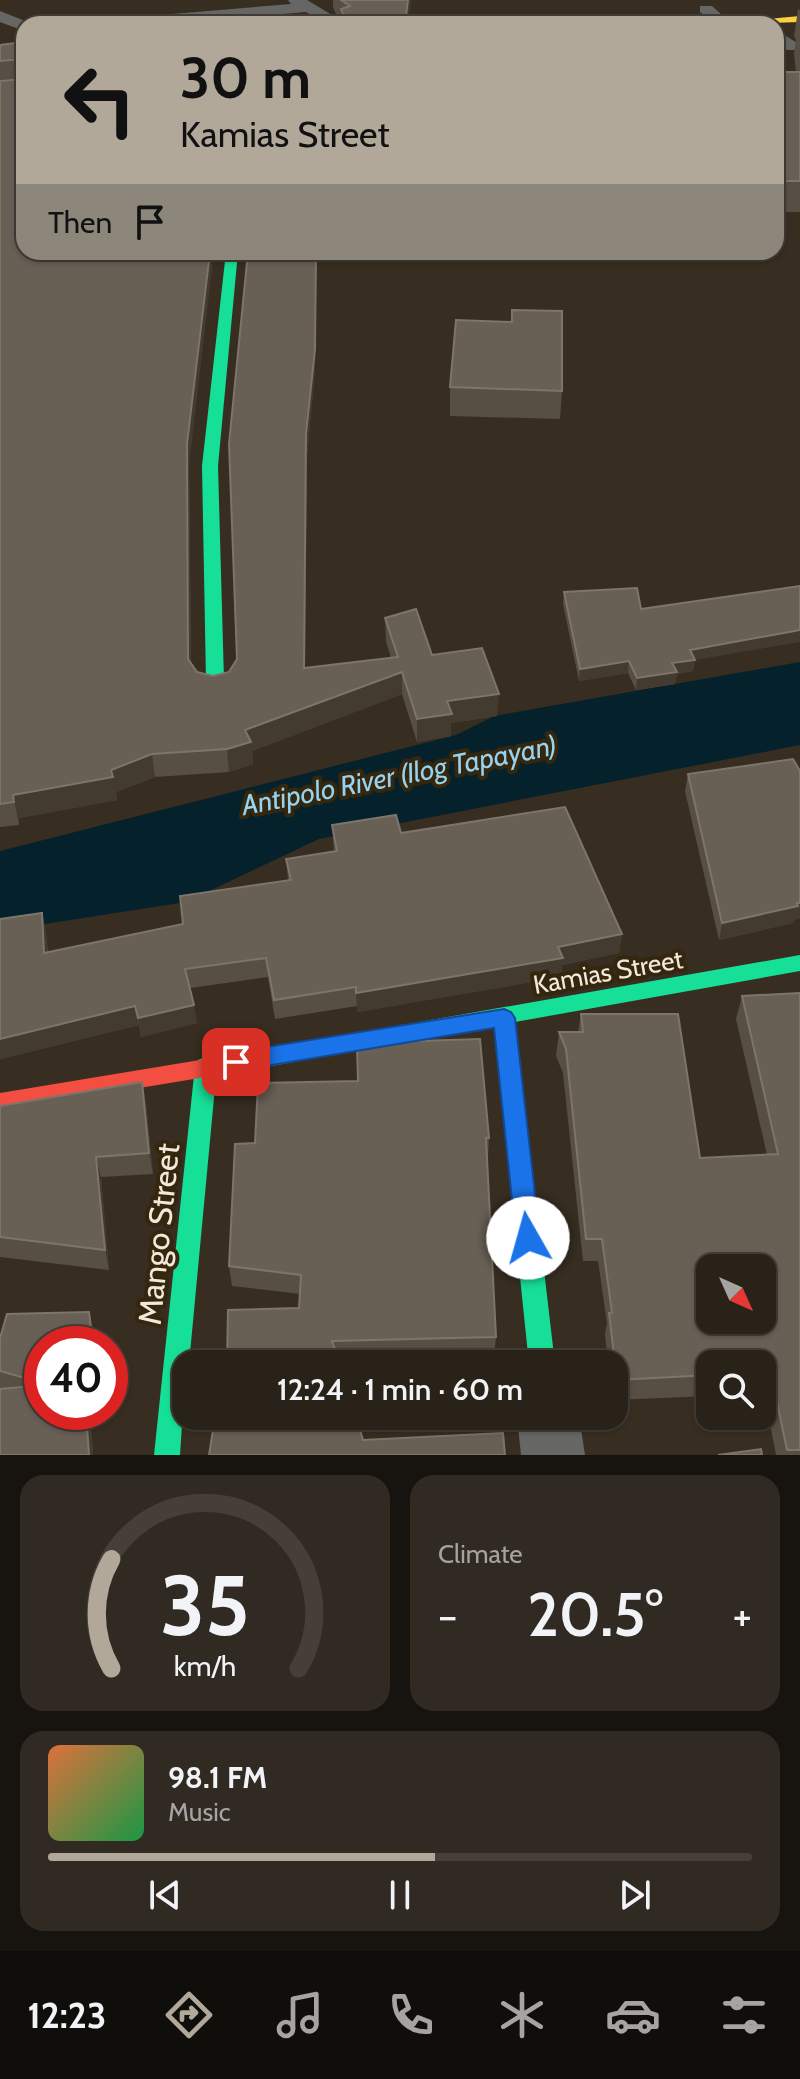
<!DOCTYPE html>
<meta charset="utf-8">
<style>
body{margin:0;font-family:Cabin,sans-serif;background:#312a22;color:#f1f3f6;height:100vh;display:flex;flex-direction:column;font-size:30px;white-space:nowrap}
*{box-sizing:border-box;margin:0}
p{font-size:26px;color:#a5a4a2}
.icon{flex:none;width:44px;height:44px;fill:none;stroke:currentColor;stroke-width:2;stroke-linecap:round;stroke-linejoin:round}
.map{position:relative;height:1455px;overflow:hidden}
.drawer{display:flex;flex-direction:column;gap:20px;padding:20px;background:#17130e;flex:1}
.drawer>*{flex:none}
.banner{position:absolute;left:16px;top:16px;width:768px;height:244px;border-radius:24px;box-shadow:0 2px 6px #0004,0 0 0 2px #453f38;background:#b1a89a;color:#111;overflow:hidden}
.needle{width:52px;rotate:135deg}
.tools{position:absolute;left:696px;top:1254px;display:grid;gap:16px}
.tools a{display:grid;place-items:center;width:80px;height:80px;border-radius:16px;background:#292219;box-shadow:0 2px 6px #0004,0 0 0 2px #453f38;font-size:40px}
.speed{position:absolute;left:24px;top:1326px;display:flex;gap:16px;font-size:40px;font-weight:700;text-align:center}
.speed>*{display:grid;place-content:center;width:104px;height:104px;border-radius:50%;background:#292219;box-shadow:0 2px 6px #0004,0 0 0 2px #453f38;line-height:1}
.speed .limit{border:12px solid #d22;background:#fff;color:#111}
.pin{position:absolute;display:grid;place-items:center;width:68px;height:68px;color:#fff;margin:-34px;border-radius:16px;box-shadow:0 4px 12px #0006}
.me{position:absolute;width:88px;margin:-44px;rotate:353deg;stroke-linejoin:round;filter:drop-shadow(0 0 6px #0008)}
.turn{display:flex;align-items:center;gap:28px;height:168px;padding:0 32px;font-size:36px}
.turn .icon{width:104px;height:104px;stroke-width:2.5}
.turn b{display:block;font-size:56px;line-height:68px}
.then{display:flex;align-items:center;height:76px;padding:0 32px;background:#0003;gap:16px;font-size:30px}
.big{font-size:60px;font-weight:600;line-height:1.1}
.drawer .tile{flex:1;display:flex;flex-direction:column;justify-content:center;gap:12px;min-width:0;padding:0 28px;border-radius:24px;background:#312a22}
.drawer .dial{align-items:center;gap:0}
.dial svg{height:208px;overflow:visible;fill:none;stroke:#453f38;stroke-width:7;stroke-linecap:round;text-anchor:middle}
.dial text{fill:#f1f3f6;stroke:none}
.song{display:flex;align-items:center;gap:24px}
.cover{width:96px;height:96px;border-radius:12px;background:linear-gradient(135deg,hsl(20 70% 55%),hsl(140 70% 35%))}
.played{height:8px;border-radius:4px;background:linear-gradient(90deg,#b1a89a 55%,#453f38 55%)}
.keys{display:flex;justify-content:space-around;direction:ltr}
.heat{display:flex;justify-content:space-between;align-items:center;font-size:44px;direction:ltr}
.drawer .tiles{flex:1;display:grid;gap:20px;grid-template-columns:1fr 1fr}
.tile:last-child{grid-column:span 2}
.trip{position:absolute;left:172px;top:1350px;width:456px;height:80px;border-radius:24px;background:#292219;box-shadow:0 2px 6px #0004,0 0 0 2px #453f38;font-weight:600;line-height:80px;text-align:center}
.tab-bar{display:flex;height:128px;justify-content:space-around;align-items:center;background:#100e0a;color:#a5a4a2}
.tab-bar .icon{width:56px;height:56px}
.tab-bar .selected{color:#b1a89a}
.tab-bar b{font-size:36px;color:#f1f3f6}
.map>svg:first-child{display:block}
.water{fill:#05212c}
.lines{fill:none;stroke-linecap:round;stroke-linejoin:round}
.lane{fill:#666765;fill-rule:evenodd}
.street{fill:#666765;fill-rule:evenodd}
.fast{fill:#16e098;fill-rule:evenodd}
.slow{fill:#ffcf43;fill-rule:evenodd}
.jam{fill:#f24e42;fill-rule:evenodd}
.wall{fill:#574f44}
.shaded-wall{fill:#433b2f}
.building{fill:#685f55;stroke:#7d756a;stroke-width:2;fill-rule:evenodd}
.route{fill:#1a73e8;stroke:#114b97;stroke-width:2}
.labels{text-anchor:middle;stroke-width:8;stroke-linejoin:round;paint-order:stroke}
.street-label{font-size:26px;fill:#f3e9db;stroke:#35260e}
.water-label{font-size:28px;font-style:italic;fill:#95d3f0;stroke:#35260e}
.near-street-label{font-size:32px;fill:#f3e9db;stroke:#35260e}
</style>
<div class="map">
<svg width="800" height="1455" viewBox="0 0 800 1455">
<rect width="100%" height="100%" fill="#372e21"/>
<!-- water -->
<path class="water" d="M800,662V745L319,839L186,902L0,931V851L456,735L494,716Z"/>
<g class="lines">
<!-- lane -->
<path class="lane" d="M288,0H307L347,24H327L306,12L166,24H104L112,19L291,4Z
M700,6H712L732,24H714L700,12Z
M0,11L30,23L31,24H24V31L0,22Z
M776,30L799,44V50H787L776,42Z"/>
<!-- street -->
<path class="street" d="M517,1416H579L585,1455H521Z"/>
<!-- fast -->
<path class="fast" d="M226,252H238L218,466L224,681L215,687L206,681L202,466Z
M800,955V971L515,1022L555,1364H529L494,1026L266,1067L258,1064L255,1058L258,1052L266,1049Z
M206,1057L214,1060L217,1066L189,1364H186L180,1455H154L195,1066L198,1060Z"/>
<!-- slow -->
<path class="slow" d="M800,16V22L741,24L746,21Z"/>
<!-- jam -->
<path class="jam" d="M266,1049L274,1052L277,1058L274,1064L266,1067L0,1111V1093Z"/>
</g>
<!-- wall -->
<path class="wall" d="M333,0H411L407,24H341V18L336,14L333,7Z
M798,9L800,10V212H776V72H796L794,53L796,39L794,37Z
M24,42L189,466L191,662L197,672L213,676L229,672L237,659L315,370L307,455L305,668L391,658L386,641L385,618L432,655L497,716L451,723V736L417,742L402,694L252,751L253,764L229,772L155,777L116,792L117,800L19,818V825L0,827V81L23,79V78L0,80V45Z
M512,322L562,391L560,419L450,416V387Z
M564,592L641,609L695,660L693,671L677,674L675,684L636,690L628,673L579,681L563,604Z
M800,771V918L794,920L793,923L719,940L685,791L688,774Z
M332,825L401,833L622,934L619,953L562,965L561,977L357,1012V1006L275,1019L268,977L190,988L197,1023L141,1037L139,1025L0,1059V919L42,913L46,932L48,953L183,924L288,880L286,859L334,852Z
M800,993V1455H776L764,1393H762V1364H710V1396L614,1400V1364H608L605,1334L607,1323L598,1261H583L563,1073L556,1056L559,1032H578L581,1014L700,1158L767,1155L736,1019L742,996Z
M142,1082L146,1103L153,1174L101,1177L109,1270L0,1257V1106Z
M489,1138L488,1158H487L496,1337L494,1356L338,1359L299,1308L300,1294L232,1286L229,1266L235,1144Z
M89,1312L94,1332L42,1344V1412H90L93,1455L3,1389L0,1388V1338Z"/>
<!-- shaded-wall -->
<path class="shaded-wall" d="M408,0H411L407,24H405Z
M210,252H214L189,466L191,681L188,659L187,444Z
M316,252H317L315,370L307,455L305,690L304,668L306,434Z
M800,630V642L695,660L693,671L677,674L675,684L636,690L637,678L672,663L690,650Z
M629,661L628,673L579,681L580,669Z
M402,672V694L252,751L253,764L229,772L227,749L245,730Z
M499,694L497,716L451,723V736L417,742V719L447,701Z
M152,754L155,777L116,792L117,800L19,818V825L13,795L111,770Z
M800,903V918L794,920L793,923L719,940L722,923Z
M42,913L46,932L49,972L44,953Z
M622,934L619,953L562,965L561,977L357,1012L356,993L558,947Z
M194,1005L197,1023L141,1037L138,1018Z
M135,1006L139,1025L0,1059V1039Z
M142,1082L146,1103L153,1174L149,1153Z
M96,1157L101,1177L109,1270L105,1250Z
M89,1312L94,1332L96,1344H93Z
M86,1412H90L93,1455H89Z"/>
<!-- building -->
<path class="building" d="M341,0H408L405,24H347L341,9L350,6Z
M24,42V252H210L187,444L188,659L197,672L213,676L229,672L237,659L229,444L248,252H316L315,349L306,434L304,668L398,657L385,618L416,609L432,655L482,648L499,694L447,701L452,714L417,719L402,672L245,730L251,742L227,749L152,754L111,770L113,777L13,795L14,802L0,804V81L23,79V59L0,61V45Z
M776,72H800V181H776Z
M512,310L562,311V391L450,387L456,320L512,322Z
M800,586V630L690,650L695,660L672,663L677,672L637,678L629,661L580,669L564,592L637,588L641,609Z
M793,759L800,771V903H797L798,906L722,923L688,774Z
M565,807L622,934L558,947L563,958L356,993V987L274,1000L266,958L185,969L194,1005L138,1018L135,1006L0,1039V919L42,913L44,953L183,924L180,896L291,880L286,859L337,851L332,825L396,815L401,833Z
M800,993V1450H787L771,1373H762V1364H710V1375L617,1380L609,1313H612L602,1239H586L566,1049L559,1032H583L581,1014H678L700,1158L778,1154L742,996ZM710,1268H762V1320H710Z
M480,1039L489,1138H486L496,1337L332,1341L340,1364H227L228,1310L299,1308L301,1275L229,1266L235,1144L255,1143L258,1083L358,1081L357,1046L384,1042Z
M142,1082L149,1153L96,1157L105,1250L0,1237V1106Z
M89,1312L93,1344H42V1383L0,1371V1338L7,1314Z
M42,1385V1412H86L89,1455H0V1389Z
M226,1416H356L363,1440L503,1433L505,1455H209L213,1430L225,1429Z
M761,1449L762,1455H718Z"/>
<!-- route -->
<path class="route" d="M504,1009L511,1012L515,1018L540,1238L537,1246L528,1249L520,1246L516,1238L494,1028L236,1071L228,1068L225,1062L228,1055L236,1052Z"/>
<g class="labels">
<!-- street labels -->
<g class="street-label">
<text transform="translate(608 972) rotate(-10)" y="9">Kamias Street</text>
</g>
<!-- water labels -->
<g class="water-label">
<text transform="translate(399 775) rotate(-11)" y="10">Antipolo River (Ilog Tapayan)</text>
</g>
<!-- near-street labels -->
<g class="near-street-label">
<text transform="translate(159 1234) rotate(-84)" y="11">Mango Street</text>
</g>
</g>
</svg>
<div class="tools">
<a><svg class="needle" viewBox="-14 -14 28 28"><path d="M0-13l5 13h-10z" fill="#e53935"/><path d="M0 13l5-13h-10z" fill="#a5a4a2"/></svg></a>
<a><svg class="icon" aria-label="search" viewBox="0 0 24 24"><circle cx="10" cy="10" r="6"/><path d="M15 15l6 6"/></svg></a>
</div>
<div class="speed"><div class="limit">40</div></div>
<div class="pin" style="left:236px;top:1062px;background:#d93025"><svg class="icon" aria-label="arrive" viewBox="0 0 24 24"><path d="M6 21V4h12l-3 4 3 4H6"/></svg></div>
<svg class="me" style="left:528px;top:1238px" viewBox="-20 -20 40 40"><circle r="19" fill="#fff"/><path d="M0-13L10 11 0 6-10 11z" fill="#1a73e8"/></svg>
<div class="trip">12:24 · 1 min · 60 m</div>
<div class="banner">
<div class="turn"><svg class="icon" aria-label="left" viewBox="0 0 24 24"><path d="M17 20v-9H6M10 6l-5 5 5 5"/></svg><div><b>30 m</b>Kamias Street</div></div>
<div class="then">Then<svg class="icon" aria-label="arrive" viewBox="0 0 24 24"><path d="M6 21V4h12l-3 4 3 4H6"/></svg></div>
</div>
</div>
<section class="drawer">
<div class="tiles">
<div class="tile dial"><svg viewBox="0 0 100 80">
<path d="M14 69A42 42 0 1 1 86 69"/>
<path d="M14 69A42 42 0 0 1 14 27" stroke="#b1a89a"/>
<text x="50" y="56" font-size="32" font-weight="700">35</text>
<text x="50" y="72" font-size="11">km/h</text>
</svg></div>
<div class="tile"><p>Climate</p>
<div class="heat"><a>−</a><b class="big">20.5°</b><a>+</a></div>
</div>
<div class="tile">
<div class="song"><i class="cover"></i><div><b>98.1 FM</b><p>Music</p></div></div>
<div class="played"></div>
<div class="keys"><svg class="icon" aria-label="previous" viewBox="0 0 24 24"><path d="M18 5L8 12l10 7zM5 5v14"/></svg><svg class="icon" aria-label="pause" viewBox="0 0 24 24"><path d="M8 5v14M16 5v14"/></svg><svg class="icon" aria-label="next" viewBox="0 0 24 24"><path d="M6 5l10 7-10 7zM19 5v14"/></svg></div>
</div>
</div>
</section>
<nav class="tab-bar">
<b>12:23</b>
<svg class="icon selected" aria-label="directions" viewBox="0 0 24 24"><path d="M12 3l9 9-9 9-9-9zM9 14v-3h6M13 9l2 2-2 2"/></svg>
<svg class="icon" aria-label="music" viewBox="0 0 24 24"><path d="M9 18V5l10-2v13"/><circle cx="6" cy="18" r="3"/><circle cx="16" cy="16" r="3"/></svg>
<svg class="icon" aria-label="phone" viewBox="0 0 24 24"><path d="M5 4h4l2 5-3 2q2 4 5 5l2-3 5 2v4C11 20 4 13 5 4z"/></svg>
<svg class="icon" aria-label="climate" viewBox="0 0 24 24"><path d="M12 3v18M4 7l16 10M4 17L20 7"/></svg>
<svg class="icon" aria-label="car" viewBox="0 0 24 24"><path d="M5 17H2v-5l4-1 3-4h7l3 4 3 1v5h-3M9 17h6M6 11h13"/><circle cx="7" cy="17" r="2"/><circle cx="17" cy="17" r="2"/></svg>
<svg class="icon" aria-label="filters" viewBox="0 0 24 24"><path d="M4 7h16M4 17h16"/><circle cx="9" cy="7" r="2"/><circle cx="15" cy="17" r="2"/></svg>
</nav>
